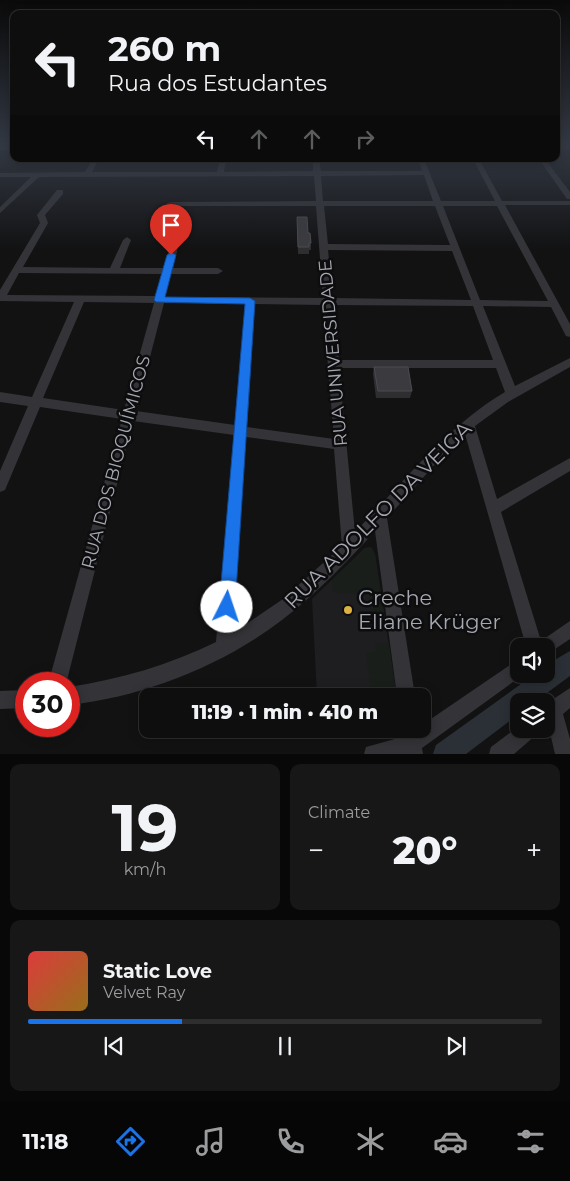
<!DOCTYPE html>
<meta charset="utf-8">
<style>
body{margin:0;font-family:Montserrat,sans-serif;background:#171717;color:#f1f3f6;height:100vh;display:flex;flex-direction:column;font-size:19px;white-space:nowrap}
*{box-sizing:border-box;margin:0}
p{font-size:16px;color:#9b9c9e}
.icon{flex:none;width:28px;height:28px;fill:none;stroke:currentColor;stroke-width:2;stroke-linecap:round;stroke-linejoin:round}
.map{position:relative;height:754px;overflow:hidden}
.panel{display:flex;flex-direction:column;gap:10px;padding:10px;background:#080808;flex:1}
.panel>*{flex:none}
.banner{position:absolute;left:10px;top:10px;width:550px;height:152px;border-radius:10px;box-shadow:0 2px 12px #0003,0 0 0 1px #2e2e2e;background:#0e0e0e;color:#f1f3f6;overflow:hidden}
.fabs{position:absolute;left:510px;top:638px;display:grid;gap:10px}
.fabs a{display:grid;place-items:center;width:45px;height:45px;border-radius:10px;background:#0e0e0e;box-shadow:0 2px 12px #0003,0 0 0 1px #2e2e2e;font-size:25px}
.speed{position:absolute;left:15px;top:672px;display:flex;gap:10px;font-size:25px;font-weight:700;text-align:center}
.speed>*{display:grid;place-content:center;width:65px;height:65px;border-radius:50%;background:#0e0e0e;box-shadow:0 2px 12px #0003,0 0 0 1px #2e2e2e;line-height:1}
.speed .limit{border:8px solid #d22;background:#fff;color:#111}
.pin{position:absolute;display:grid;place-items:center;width:42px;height:42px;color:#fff;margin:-51px -21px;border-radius:50% 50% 50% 0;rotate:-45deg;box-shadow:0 0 5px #0007}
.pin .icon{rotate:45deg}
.me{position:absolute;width:55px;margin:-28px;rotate:4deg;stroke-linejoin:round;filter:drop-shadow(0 0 4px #0008)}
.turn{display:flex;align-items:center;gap:18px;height:105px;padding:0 15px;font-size:22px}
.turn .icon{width:65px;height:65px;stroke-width:2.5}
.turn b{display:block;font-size:35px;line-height:42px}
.lanes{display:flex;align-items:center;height:48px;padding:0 15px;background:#0003;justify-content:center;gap:25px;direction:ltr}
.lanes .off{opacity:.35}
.big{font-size:38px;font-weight:800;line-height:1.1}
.panel .card{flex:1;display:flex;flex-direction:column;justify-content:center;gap:8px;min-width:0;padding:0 18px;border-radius:10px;background:#171717}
.panel .dial{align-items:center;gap:0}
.dial b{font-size:65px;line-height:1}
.song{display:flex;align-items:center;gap:15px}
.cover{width:60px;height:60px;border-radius:8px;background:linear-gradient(135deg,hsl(0 70% 55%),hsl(40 70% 35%))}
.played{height:5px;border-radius:2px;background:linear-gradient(90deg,#1a73e8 30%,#2e2e2e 30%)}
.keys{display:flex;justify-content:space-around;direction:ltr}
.heat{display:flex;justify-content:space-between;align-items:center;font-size:28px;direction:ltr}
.panel .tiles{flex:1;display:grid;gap:10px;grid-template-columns:1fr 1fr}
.card:last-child{grid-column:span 2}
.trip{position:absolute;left:139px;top:688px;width:292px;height:50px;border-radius:10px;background:#0e0e0e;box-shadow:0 2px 12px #0003,0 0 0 1px #2e2e2e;font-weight:800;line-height:50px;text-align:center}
.dock{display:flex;height:80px;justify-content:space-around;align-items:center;background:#060606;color:#9b9c9e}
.dock .icon{width:35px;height:35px}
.dock .current{color:#1a73e8}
.dock b{font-size:22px;color:#f1f3f6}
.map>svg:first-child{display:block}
.built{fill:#1e1e20}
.green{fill:#191e1a}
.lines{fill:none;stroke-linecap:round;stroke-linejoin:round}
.river{fill:#2a3036;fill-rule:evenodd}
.minor{fill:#343438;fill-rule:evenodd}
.wall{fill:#2e2e31}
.building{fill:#3b3b3f;stroke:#4b4c51}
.route{fill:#1a73e8;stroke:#114b97}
.poi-dot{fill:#dcb041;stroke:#0d0d0e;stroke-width:2}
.labels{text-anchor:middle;stroke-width:5;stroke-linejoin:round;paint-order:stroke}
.street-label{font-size:18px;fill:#a5a8b2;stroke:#0d0d0e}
.near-street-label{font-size:21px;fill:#a5a8b2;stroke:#0d0d0e}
.near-poi-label{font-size:21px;fill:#a5a8b2;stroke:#0d0d0e;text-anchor:start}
</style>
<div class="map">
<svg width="570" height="754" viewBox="0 0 570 754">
<rect width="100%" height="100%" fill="#121213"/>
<!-- built -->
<path class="built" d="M371,547L375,554L396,693L317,695L312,599L365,548Z"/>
<!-- green -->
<path class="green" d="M371,547L375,554L386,626L373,627L369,595L333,592L332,580L365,548Z
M375,643H389L396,693L371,694L366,653L376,652Z"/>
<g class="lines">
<!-- river -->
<path class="river" d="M570,651V676L536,701H519V714L466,754H433L436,745L535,674H546V665Z"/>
<!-- minor -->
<path class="minor" d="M0,146H14V150H0Z
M556,146H570V150H556Z
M93,159H99L92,172H217L220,159H226L224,172L313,171V159H319L321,171H422L418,159H424L441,201H495L473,159H479L502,201H570V205H505L570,324V337L566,336L551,307L483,306L515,386L570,358V367L508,402L475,426L497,499L570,458V471L501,512L541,641L570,621V639L546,655V646H526L465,434L438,461L387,518L415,696H397L375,531C346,563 316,594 282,620C222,666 143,697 69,705V687C121,679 169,665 216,642L234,435L133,421L66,684H48L122,419L40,407L5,490L0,492V471L28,406L0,402V392L32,397L74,302L0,301V290L40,223L37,215L57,190H63V194L45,215L48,223L23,267L110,268L123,240L127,237L131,240L120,268H164L172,239L176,236L180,239L173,268H218L223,271L218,274H171L165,297L323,298L316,206H170L166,204L170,202L316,201L314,176L39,177L0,213V207L31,177H0V173L85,172ZM424,175L433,201H323L321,176ZM324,206H435L450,245L328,244ZM443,206H497L548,301L480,300ZM328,250L452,251L471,300L333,298ZM19,273L162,274L156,296L7,295ZM84,302L154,303L124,410L43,398ZM164,303L245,304L235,425L136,411ZM255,304L323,305L334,439L247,427ZM333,305L473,306L493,360H339ZM339,368H496L505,392C446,427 403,483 355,532ZM246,437L334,449L342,546L283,599L233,633Z
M539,159H545L570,192V199H567Z
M519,659V674H524L422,748L423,754H364L366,747L402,737L401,729H422V725Z
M570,688V708L563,714L570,739V754H555L548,724L546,725V704Z
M26,690V708L0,709V691Z
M519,726V729H539L536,735L514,754H489L491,747Z"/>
</g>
<!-- wall -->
<path class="wall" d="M297,217L308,233L311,243V250H309V254H298Z
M374,367L412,391L410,398H376L373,374Z"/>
<!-- building -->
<path class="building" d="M297,217H307L308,233H310L311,243H309V247H298Z
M374,367H408L412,391H378Z"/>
<!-- sky -->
<linearGradient id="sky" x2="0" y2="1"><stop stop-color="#0a0a0a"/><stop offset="0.58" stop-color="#333944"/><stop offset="1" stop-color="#333944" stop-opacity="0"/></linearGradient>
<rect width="570" height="249" fill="url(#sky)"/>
<!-- route -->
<path class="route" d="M171,252L176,255L165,297L250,298L255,301L235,607L233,613L227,615L221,613L219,607L245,304L156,302L154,300L167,255Z"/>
<!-- markers -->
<circle class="poi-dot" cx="348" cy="610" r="5"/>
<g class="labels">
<!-- street labels -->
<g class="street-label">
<text transform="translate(333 353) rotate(-95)" y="6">RUA UNIVERSIDADE</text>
<text transform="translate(116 462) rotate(-75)" y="6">RUA DOS BIOQUÍMICOS</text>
</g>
<!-- near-street labels -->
<g class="near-street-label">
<text transform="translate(378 515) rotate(-45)" y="7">RUA ADOLFO DA VEIGA</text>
</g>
<!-- near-poi labels -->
<g class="near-poi-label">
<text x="358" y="605">Creche<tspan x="358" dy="24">Eliane Krüger</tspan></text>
</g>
</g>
</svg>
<div class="fabs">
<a><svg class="icon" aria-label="sound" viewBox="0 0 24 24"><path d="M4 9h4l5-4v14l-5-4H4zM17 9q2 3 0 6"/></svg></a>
<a><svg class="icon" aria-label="layers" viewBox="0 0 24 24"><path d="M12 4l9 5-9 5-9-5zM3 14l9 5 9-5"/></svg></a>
</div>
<div class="speed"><div class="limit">30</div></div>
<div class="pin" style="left:171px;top:255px;background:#d93025"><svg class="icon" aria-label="arrive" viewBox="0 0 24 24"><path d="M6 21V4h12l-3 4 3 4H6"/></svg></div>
<svg class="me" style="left:227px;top:607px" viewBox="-20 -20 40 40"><circle r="19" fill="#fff"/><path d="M0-13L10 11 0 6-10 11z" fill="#1a73e8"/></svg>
<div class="trip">11:19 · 1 min · 410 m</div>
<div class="banner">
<div class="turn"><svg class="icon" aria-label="left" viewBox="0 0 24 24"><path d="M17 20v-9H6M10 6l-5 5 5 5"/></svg><div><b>260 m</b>Rua dos Estudantes</div></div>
<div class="lanes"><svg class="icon" aria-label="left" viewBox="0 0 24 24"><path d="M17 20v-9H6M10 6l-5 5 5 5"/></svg><svg class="icon off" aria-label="ahead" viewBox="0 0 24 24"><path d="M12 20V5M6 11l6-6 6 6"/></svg><svg class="icon off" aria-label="ahead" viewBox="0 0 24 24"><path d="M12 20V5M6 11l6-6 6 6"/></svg><svg class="icon off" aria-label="right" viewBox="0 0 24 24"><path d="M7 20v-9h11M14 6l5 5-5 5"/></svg></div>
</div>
</div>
<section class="panel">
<div class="tiles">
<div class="card dial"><b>19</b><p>km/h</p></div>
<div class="card"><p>Climate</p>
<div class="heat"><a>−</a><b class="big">20°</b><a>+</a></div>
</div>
<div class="card">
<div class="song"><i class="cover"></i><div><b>Static Love</b><p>Velvet Ray</p></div></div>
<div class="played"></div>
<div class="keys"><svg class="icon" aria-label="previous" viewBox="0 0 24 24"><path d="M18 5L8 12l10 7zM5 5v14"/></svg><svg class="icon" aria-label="pause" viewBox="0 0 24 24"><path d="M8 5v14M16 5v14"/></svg><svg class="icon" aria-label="next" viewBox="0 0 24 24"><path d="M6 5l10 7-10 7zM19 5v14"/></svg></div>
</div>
</div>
</section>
<nav class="dock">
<b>11:18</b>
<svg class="icon current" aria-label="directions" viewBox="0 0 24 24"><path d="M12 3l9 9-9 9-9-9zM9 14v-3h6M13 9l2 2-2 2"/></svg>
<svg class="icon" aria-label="music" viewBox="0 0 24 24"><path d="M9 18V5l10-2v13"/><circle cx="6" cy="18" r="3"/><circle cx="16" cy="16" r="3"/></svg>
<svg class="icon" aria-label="phone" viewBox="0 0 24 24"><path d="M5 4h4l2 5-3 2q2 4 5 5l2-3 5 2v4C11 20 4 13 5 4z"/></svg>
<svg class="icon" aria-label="climate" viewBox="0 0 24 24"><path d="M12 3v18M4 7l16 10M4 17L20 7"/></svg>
<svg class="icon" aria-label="car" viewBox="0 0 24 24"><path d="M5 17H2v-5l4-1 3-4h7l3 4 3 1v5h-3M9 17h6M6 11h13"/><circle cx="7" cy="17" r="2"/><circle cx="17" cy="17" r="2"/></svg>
<svg class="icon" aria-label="filters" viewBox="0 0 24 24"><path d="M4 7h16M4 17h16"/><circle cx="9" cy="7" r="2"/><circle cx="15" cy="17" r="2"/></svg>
</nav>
